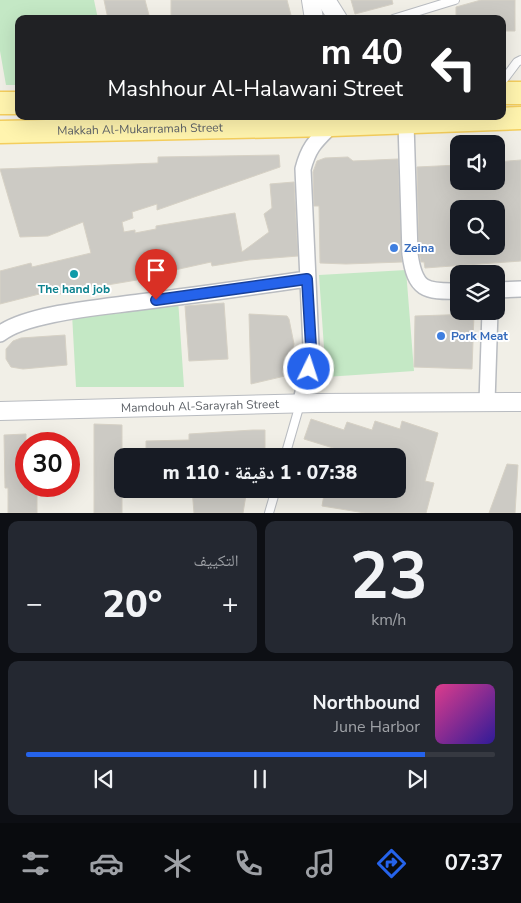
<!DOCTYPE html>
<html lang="ar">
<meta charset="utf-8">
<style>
body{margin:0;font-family:"Nunito Sans","Noto Naskh Arabic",sans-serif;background:#242831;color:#f1f3f6;direction:rtl;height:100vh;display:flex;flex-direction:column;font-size:19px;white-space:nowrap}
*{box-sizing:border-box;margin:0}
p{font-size:16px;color:#9ea1a6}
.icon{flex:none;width:28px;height:28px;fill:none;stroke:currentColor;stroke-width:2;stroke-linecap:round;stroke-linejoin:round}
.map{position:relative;height:513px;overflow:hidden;direction:ltr}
.sheet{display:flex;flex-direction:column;gap:8px;padding:8px;background:#0d0f14;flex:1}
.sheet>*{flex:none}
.hud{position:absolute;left:15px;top:15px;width:491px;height:105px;border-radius:10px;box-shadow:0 5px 20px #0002;direction:rtl;background:#202124;color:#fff;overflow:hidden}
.controls{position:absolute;left:450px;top:135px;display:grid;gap:10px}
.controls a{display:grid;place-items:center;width:55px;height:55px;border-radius:10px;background:#171b24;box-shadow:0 5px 20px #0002;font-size:25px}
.speed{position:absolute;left:15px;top:432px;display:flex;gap:10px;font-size:25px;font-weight:700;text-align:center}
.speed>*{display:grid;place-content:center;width:65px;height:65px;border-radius:50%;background:#171b24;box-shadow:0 5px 20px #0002;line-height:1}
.speed .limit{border:8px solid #d22;background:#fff;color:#111}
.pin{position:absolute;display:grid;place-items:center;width:42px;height:42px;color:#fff;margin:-51px -21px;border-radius:50% 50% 50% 0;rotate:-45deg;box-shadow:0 0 5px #0007}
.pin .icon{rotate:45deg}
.me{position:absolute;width:55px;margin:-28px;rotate:4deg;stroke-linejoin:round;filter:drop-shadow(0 0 4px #0008)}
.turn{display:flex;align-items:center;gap:18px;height:105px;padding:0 20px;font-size:22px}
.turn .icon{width:65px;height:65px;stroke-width:2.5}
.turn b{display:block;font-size:35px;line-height:42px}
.big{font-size:38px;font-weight:800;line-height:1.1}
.sheet .tile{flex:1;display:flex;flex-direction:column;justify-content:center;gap:8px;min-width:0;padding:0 18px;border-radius:10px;background:#242831}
.sheet .dial{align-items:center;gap:0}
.dial b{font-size:65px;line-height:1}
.song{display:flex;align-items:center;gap:15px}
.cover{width:60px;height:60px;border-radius:8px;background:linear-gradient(135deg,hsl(330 70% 55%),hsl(250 70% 35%))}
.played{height:5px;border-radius:2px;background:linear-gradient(90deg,#2563eb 85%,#363941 85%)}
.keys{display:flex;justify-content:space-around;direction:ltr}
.heat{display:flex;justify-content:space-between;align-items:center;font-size:28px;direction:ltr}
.sheet .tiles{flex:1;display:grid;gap:8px;grid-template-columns:1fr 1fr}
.tile:last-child{grid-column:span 2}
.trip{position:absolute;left:114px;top:448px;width:292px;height:50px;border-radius:10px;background:#171b24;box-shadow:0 5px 20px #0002;font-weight:800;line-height:50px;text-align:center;direction:rtl}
.tab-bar{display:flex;height:80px;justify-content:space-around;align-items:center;background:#090b0e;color:#9ea1a6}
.tab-bar .icon{width:35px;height:35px}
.tab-bar .current{color:#2563eb}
.tab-bar b{font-size:22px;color:#f1f3f6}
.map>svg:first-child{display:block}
.green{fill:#c4e8c5}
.building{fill:#cccac4;stroke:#d6d1c5;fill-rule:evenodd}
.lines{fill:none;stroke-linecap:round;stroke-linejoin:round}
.service-casing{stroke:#b9bcc1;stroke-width:10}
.minor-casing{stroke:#b9bcc1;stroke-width:18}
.tertiary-casing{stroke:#b9bcc1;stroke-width:20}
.primary-casing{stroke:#f4ce5d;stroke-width:25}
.service{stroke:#fff;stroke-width:8}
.minor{stroke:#fff;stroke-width:15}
.tertiary{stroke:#fff;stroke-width:18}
.primary{stroke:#fff4ae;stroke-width:22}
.route-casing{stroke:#184099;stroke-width:12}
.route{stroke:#2563eb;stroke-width:9}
.shop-dot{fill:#3f7fe0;stroke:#fff;stroke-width:2}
.culture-dot{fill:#0f9aa8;stroke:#fff;stroke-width:2}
.labels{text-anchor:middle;stroke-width:4;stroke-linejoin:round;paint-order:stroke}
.street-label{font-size:12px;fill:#5e6268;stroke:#fff}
.shop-label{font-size:12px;font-weight:bold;fill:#366cbe;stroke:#fff;text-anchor:start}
.culture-label{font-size:12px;font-weight:bold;fill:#0d838f;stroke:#fff}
</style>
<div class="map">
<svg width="521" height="513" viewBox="0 0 521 513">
<rect width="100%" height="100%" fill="#f1efe7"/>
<!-- green -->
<path class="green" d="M0,0H94L98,19H19V85H6L0,51Z
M406,270L414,371L326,377L319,275Z
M178,299L184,387H76L72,314Z"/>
<!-- building -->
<path class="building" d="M104,0H145L150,19H108Z
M171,0H287L292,19H171Z
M351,0H392L393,4L355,14Z
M481,0H515V31H502V19H456V7Z
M279,155L280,167L157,210V204L132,212L133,218L122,222L124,232L135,230V233L156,229V226L235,213L242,252L269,232L264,214L272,208L270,184L294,182L298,256L249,260L212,266L211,262L143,277V279L101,286L100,284L60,294L59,289L0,304V271L31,263L32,267L91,253L83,222L48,236L20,237L0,169L158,163V157Z
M348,157L353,161L398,159L402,262L346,264L320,263L319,206H314L313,172L317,161L325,158Z
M521,160V261L425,268L424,262H421L419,253L417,167L459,165V181H496V162ZM459,209H496V246H459Z
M224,303L228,359L189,361L185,306Z
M249,314L287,316L289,319L294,344L285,376L251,384Z
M474,314L472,369L414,367L415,316Z
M65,335L67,365L23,369L11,367L6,359V349L13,341L21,338Z
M311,419L344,430L347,422L372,430L375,421L400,429L402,421L438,433L425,481L434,483L426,513H365L322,506L325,489H398V456H359L304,439Z
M94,424L122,425V513H94Z
M253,430H265V451L263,456H146V441L189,440V434Z
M26,434V486H37V513H8V488H5L4,435Z
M507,464L518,465L515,513H489Z
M192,489H247L243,513H194Z"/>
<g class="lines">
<defs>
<path id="service" d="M393,19L455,0
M502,82L517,62L521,60
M285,456L300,404
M269,513L276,489"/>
<path id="minor" d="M406,123L410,254C415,290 425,292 459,291
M496,290L521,289
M0,334C26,313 105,307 140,302C196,295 252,287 307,279
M487,402L490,311
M300,404L309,369L311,347L303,169C309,146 316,141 332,125"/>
<g id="tertiary">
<path d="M311,0L314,19"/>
<path d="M326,0L338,19"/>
<path id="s1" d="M0,411L316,403L521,402"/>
</g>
<g id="primary">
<path d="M502,93H521"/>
<path d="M0,103H19"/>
<path id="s2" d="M0,132L332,125L521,118"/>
</g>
</defs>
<!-- service casing -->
<use href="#service" class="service-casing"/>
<!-- minor casing -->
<use href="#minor" class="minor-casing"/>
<!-- tertiary casing -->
<use href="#tertiary" class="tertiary-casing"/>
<!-- primary casing -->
<use href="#primary" class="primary-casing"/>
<!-- service -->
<use href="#service" class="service"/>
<!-- minor -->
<use href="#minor" class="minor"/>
<!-- tertiary -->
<use href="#tertiary" class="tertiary"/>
<!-- primary -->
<use href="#primary" class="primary"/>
</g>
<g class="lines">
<defs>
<path id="route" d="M156,300L307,279L311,347L309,369"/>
</defs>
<!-- route casing -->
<use href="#route" class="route-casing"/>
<!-- route -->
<use href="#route" class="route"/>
</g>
<!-- markers -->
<g class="shop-dot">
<circle cx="394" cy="248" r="5"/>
<circle cx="441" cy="336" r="5"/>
</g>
<circle class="culture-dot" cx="74" cy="274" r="5"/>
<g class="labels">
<!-- street labels -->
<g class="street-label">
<text dy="4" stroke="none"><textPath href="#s2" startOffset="140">Makkah Al-Mukarramah Street</textPath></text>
<text dy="4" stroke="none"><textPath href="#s1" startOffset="200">Mamdouh Al-Sarayrah Street</textPath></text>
</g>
<!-- shop labels -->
<g class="shop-label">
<text x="404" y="252">Zeina</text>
<text x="451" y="340">Pork Meat</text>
</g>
<!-- culture labels -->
<g class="culture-label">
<text x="74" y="293">The hand job</text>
</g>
</g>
</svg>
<div class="controls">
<a><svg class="icon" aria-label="sound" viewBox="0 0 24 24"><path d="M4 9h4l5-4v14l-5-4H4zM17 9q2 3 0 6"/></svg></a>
<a><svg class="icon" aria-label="search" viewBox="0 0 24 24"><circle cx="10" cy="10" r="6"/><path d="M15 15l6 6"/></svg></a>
<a><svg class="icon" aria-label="layers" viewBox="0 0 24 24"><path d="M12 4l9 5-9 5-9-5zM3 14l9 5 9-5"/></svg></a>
</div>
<div class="speed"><div class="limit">30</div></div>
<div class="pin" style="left:156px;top:300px;background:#d93025"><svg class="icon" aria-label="arrive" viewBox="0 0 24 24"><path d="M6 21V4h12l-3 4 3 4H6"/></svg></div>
<svg class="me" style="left:309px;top:369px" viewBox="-20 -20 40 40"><circle r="17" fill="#2563eb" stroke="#fff" stroke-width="3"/><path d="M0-11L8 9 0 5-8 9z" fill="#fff"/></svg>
<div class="trip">07:38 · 1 دقيقة · 110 m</div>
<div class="hud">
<div class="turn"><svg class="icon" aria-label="left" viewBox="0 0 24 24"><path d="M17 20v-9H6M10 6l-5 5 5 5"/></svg><div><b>40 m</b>Mashhour Al-Halawani Street</div></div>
</div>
</div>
<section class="sheet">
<div class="tiles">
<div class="tile dial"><b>23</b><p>km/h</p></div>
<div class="tile"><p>التكييف</p>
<div class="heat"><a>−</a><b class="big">20°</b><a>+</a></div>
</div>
<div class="tile">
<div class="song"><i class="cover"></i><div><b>Northbound</b><p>June Harbor</p></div></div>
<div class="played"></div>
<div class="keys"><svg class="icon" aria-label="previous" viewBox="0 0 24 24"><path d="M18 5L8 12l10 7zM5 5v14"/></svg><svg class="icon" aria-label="pause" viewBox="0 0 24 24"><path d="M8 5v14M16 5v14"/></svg><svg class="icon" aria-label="next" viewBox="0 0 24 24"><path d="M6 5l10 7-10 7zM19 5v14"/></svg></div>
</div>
</div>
</section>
<nav class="tab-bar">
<b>07:37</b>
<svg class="icon current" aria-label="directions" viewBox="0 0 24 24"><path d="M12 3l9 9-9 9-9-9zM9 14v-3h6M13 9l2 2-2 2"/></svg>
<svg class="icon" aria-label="music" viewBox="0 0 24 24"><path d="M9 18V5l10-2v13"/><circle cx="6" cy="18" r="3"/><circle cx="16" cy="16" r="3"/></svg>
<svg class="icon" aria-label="phone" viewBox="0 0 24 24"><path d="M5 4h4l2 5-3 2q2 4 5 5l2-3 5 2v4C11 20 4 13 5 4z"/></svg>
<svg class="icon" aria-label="climate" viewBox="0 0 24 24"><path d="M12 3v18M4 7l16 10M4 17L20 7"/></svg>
<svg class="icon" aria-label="car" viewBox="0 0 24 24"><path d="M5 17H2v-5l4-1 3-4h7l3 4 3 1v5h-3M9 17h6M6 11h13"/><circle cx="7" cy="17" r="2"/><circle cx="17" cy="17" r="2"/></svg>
<svg class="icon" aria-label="filters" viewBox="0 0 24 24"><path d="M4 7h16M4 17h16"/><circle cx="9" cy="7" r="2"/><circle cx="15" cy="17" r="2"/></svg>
</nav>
